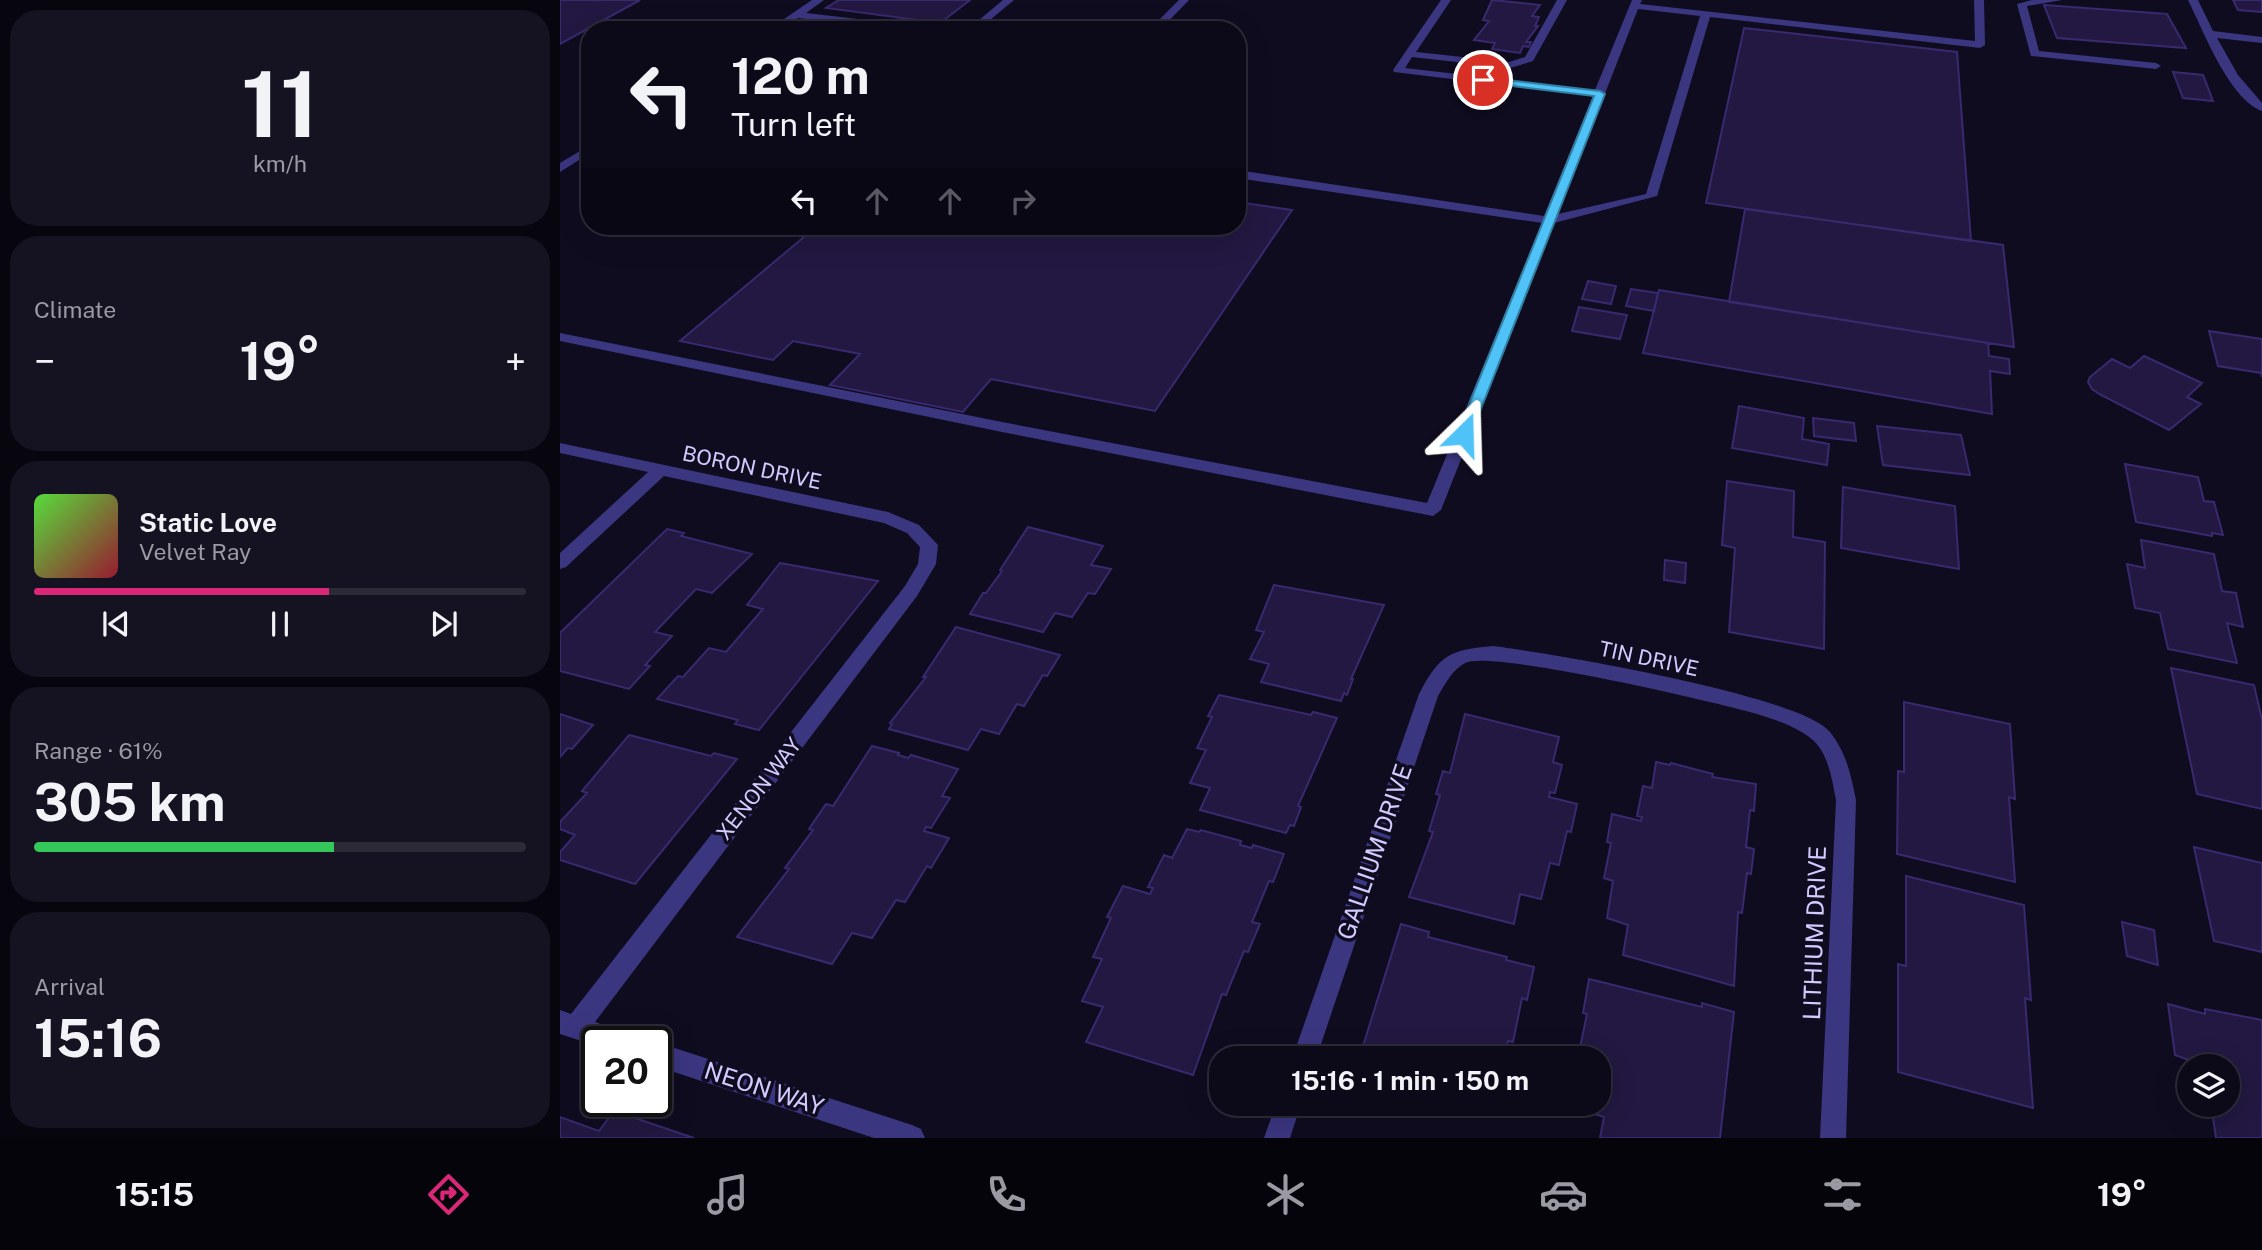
<!DOCTYPE html>
<meta charset="utf-8">
<style>
body{margin:0;font-family:"Public Sans",sans-serif;background:#151221;color:#f1f3f6;height:100vh;display:flex;flex-direction:column;font-size:26px;white-space:nowrap}
*{box-sizing:border-box;margin:0}
p{font-size:23px;color:#9a9aa2}
.icon{flex:none;width:38px;height:38px;fill:none;stroke:currentColor;stroke-width:2;stroke-linecap:round;stroke-linejoin:round}
.map{position:relative;flex:1;overflow:hidden}
.panel{display:flex;flex-direction:column;gap:10px;padding:10px;background:#07050d;width:560px}
.panel>*{flex:none}
.top-card{position:absolute;left:21px;top:21px;width:665px;height:214px;border-radius:28px;box-shadow:0 7px 28px #0002,0 0 0 2px #2c2a37;background:#0c0918;color:#f1f3f6;overflow:hidden}
.tools{position:absolute;left:1617px;top:1054px;display:grid;gap:14px}
.tools a{display:grid;place-items:center;width:63px;height:63px;border-radius:50%;background:#0c0918;box-shadow:0 7px 28px #0002,0 0 0 2px #2c2a37;font-size:35px}
.speed{position:absolute;left:21px;top:1026px;display:flex;gap:14px;font-size:35px;font-weight:700;text-align:center}
.speed>*{display:grid;place-content:center;width:91px;height:91px;border-radius:50%;background:#0c0918;box-shadow:0 7px 28px #0002,0 0 0 2px #2c2a37;line-height:1}
.speed .limit{border:4px solid #111;border-radius:10px;background:#fff;color:#111}
.pin{position:absolute;display:grid;place-items:center;width:60px;height:60px;color:#fff;margin:-30px;border:4px solid #fff;border-radius:50%;box-shadow:0 2px 7px #0007}
.me{position:absolute;width:77px;margin:-38px;rotate:22deg;stroke-linejoin:round;filter:drop-shadow(0 0 5px #0008)}
.turn{display:flex;align-items:center;gap:24px;height:147px;padding:0 35px;font-size:32px}
.turn .icon{width:91px;height:91px;stroke-width:2.5}
.turn b{display:block;font-size:49px;line-height:60px}
.lanes{display:flex;align-items:center;height:66px;padding:0 35px;background:#0003;justify-content:center;gap:35px;direction:ltr}
.lanes .off{opacity:.35}
.big{font-size:52px;font-weight:700;line-height:1.1}
.panel .card{flex:1;display:flex;flex-direction:column;justify-content:center;gap:10px;min-width:0;padding:0 24px;border-radius:28px;background:#151221}
.panel .dial{align-items:center;gap:0}
.dial b{font-size:91px;line-height:1}
.song{display:flex;align-items:center;gap:21px}
.cover{width:84px;height:84px;border-radius:10px;background:linear-gradient(135deg,hsl(110 70% 55%),hsl(350 70% 35%))}
.played{height:7px;border-radius:4px;background:linear-gradient(90deg,#db2777 60%,#2c2a37 60%)}
.keys{display:flex;justify-content:space-around;direction:ltr}
.heat{display:flex;justify-content:space-between;align-items:center;font-size:38px;direction:ltr}
.charge{height:10px;border-radius:5px;background:linear-gradient(90deg,#34c759 61%,#2c2a37 0)}
.trip{position:absolute;left:649px;top:1046px;width:402px;height:70px;border-radius:28px;background:#0c0918;box-shadow:0 7px 28px #0002,0 0 0 2px #2c2a37;font-weight:700;line-height:70px;text-align:center}
.menu{display:flex;height:112px;justify-content:space-around;align-items:center;background:#05040a;color:#9a9aa2}
.menu .icon{width:49px;height:49px}
.menu .selected{color:#db2777}
.menu b{font-size:32px;color:#f1f3f6}
main{display:flex;flex:1;min-height:0}
.map>svg:first-child{display:block}
.building{fill:#221841;stroke:#39296e;stroke-width:2}
.lines{fill:none;stroke-linecap:round;stroke-linejoin:round}
.lane{fill:#3b3680;fill-rule:evenodd}
.street{fill:#3b3680;fill-rule:evenodd}
.route{fill:#4fc3f7;stroke:#337fa1;stroke-width:2}
.labels{text-anchor:middle;stroke-width:7;stroke-linejoin:round;paint-order:stroke}
.street-label{font-size:21px;fill:#d3cbff;stroke:#100c20}
.near-street-label{font-size:24px;fill:#d3cbff;stroke:#100c20}
</style>
<main>
<section class="panel">
<div class="card dial"><b>11</b><p>km/h</p></div>
<div class="card"><p>Climate</p>
<div class="heat"><a>−</a><b class="big">19°</b><a>+</a></div>
</div>
<div class="card">
<div class="song"><i class="cover"></i><div><b>Static Love</b><p>Velvet Ray</p></div></div>
<div class="played"></div>
<div class="keys"><svg class="icon" aria-label="previous" viewBox="0 0 24 24"><path d="M18 5L8 12l10 7zM5 5v14"/></svg><svg class="icon" aria-label="pause" viewBox="0 0 24 24"><path d="M8 5v14M16 5v14"/></svg><svg class="icon" aria-label="next" viewBox="0 0 24 24"><path d="M6 5l10 7-10 7zM19 5v14"/></svg></div>
</div>
<div class="card"><p>Range · 61%</p><b class="big">305 km</b><div class="charge"></div></div>
<div class="card"><p>Arrival</p><b class="big">15:16</b></div>
</section>
<div class="map">
<svg width="1702" height="1138" viewBox="0 0 1702 1138">
<rect width="100%" height="100%" fill="#100c20"/>
<!-- building -->
<path class="building" d="M0,0H80L0,44Z
M279,0H410L380,23L266,8Z
M932,0L980,5L972,16L979,17L975,26H978L966,42H971L969,47L963,46L960,53L932,49L935,43L914,40L929,21L923,20Z
M1673,0H1702V12L1678,10Z
M1484,5L1607,14L1626,48L1497,38Z
M1184,28L1397,52L1411,241L1146,203Z
M1613,72L1643,75L1653,101L1623,98Z
M677,202L732,210L595,411L431,379L403,412L270,385L300,354L233,341L213,360L120,341L257,226H677Z
M1185,209L1443,245L1454,347L1169,302Z
M1028,281L1056,286L1051,304L1022,299Z
M1071,289L1098,293L1094,311L1066,306Z
M1099,290L1428,343L1429,356L1449,359L1450,374L1430,371L1432,414L1083,353Z
M1019,307L1067,315L1060,339L1012,331Z
M1649,331L1702,339V377L1701,373L1658,366Z
M1584,356L1642,383L1627,397L1641,404L1609,430L1541,395L1532,389L1528,382L1530,377L1552,359L1570,368Z
M1179,406L1244,418L1242,439L1269,444L1267,465L1172,448Z
M1253,418L1294,423L1296,441L1254,436Z
M1317,426L1401,435L1410,475L1323,465Z
M1565,464L1638,477L1644,501L1654,502L1663,535L1652,533V536L1576,522Z
M1167,481L1234,491L1233,537L1265,542L1264,649L1169,632L1175,548L1162,545Z
M1283,487L1395,506L1399,569L1281,548Z
M468,527L543,546L531,565L551,569L535,594L528,593L512,617L495,613L483,632L410,614L423,593H426L442,571L440,570Z
M107,529L124,533L121,536L192,554L152,593L136,589L95,632L112,636L85,665L90,666L69,689L0,671V633Z
M1581,540L1654,554L1662,591L1676,593L1683,627L1667,623L1677,663L1608,649L1600,613L1575,608L1567,564L1585,568Z
M1105,560L1126,563L1125,583L1104,580Z
M220,563L318,581L199,730L175,724L178,720L97,699L118,676L123,677L149,648L166,652L203,609L187,605Z
M714,585L824,605L791,679H793L787,695L784,693L781,701L701,682L709,664L690,659L704,632L696,630Z
M396,627L500,655L487,676L483,675L464,706L457,704L439,734L421,729L408,750L329,729L332,724L330,723L366,677H363Z
M1611,668L1694,685L1702,720V809L1637,794Z
M659,695L751,715L753,712L777,718L738,806L741,807L734,826L730,825L726,833L640,810L650,788L630,783L646,750L637,748L652,717L648,716Z
M1344,702L1450,724L1455,799L1449,797L1455,882L1337,854L1338,771L1344,772Z
M0,714L33,725L12,749L8,748L0,757Z
M905,714L999,737L993,762L1002,765L995,793L990,792L989,797L1017,804L1011,832L1007,831L999,865L990,863L981,899L960,894L954,924L849,897L873,832L869,831L880,795L876,794L883,771L890,773Z
M69,735L151,756L154,753L177,759L75,884L0,860V852L15,835L0,829V822L27,793L22,791Z
M312,746L339,753L338,755L348,758L351,755L398,769L382,796L390,798L371,828L366,827L364,831L389,838L371,868L367,866L345,902L336,900L312,938L292,933L272,964L177,937L229,869L225,868L253,830L249,829L266,804L273,806Z
M1096,762L1110,765L1111,763L1153,774L1152,777L1196,784L1194,811L1190,810L1186,847L1194,849L1191,874L1187,873L1182,913L1178,912L1174,986L1063,955L1068,925L1047,918L1053,881L1044,878L1051,843L1047,842L1052,814L1081,821L1082,817L1077,816L1083,786L1092,788Z
M627,829L639,832L641,830L681,841L680,845L692,848L693,845L724,854L713,882L709,881L692,922L700,924L688,952L684,951L666,995L662,994L633,1075L526,1042L543,1007L522,1001L542,959L533,957L551,918L547,917L563,886L590,894L593,888L588,887L604,855L612,858Z
M1634,847L1702,863V952L1654,941Z
M1346,876L1464,905L1471,1000L1465,998L1473,1108L1338,1072V964L1346,966Z
M1562,922L1594,930L1598,965L1567,956Z
M841,924L869,932L868,937L947,957L946,960L974,967L967,1000L962,998L953,1042L948,1041L944,1059H799Z
M1029,979L1142,1007V1003L1174,1012L1160,1138H1040L1044,1117L1014,1107L1015,1104H1040V1059L1018,1057L1027,1014L1023,1013Z
M1608,1004L1645,1014V1009L1702,1020V1138H1656L1651,1104H1668V1066H1645L1615,1055Z
M54,1111L134,1138H0V1117L39,1131Z"/>
<g class="lines">
<!-- lane -->
<path class="lane" d="M252,0H264L246,13L367,27L372,30H339L238,18L220,30H208Z
M443,0H454L418,30H407Z
M619,0H629L600,30H589Z
M881,0H891L856,52L949,62L965,57L997,0H1007L973,61L950,68L852,57L845,68L1035,90L1072,0H1082L1080,4L1415,41L1414,0H1424L1425,45L1420,48L1150,17L1097,196L994,223L881,510L873,516L442,432L0,341V333L442,422L867,503L982,223L677,178V170L984,216L1033,96L834,72L833,70ZM1078,9L1140,16L1086,194L998,214Z
M1472,0H1502L1467,6L1479,51L1596,63L1601,66L1596,69L1471,56L1457,4Z
M1628,0H1638L1653,31L1702,37V43L1657,38L1678,75L1702,103V111C1669,99 1643,30 1628,0Z
M30,145V153L0,172V163Z"/>
<!-- street -->
<path class="street" d="M0,443L328,512L359,525L378,545L376,564L357,596L35,1022L66,1033L70,1041H37V1046L0,1034V1010L11,1014L345,586L358,564L360,547L347,533L324,523L104,476L6,567L0,569V553L88,472L0,453Z
M933,646C990,653 1238,695 1269,731C1286,751 1291,775 1296,800L1286,1138H1260L1276,800C1272,780 1269,756 1254,741C1240,727 1206,716 1186,711C1146,700 932,650 905,663C892,670 885,684 878,696L756,1059H732L859,694C880,654 890,650 933,646Z
M96,1042L352,1125L361,1129L365,1138H314L96,1066Z
M716,1104H741L730,1138H704Z"/>
</g>
<!-- route -->
<path class="route" d="M923,77L1040,91L1045,94L911,434L904,439L897,434L1034,96L920,82V78Z"/>
<g class="labels">
<!-- street labels -->
<g class="street-label">
<text transform="translate(192 468) rotate(12)" y="7">BORON DRIVE</text>
<text transform="translate(1089 659) rotate(12)" y="7">TIN DRIVE</text>
<text transform="translate(199 789) rotate(-52)" y="7">XENON WAY</text>
</g>
<!-- near-street labels -->
<g class="near-street-label">
<text transform="translate(815 852) rotate(-71)" y="8">GALLIUM DRIVE</text>
<text transform="translate(1255 933) rotate(-88)" y="8">LITHIUM DRIVE</text>
<text transform="translate(204 1089) rotate(18)" y="8">NEON WAY</text>
</g>
</g>
</svg>
<div class="tools">
<a><svg class="icon" aria-label="layers" viewBox="0 0 24 24"><path d="M12 4l9 5-9 5-9-5zM3 14l9 5 9-5"/></svg></a>
</div>
<div class="speed"><div class="limit">20</div></div>
<div class="pin" style="left:923px;top:80px;background:#d93025"><svg class="icon" aria-label="arrive" viewBox="0 0 24 24"><path d="M6 21V4h12l-3 4 3 4H6"/></svg></div>
<svg class="me" style="left:904px;top:434px" viewBox="-20 -20 40 40"><path d="M0-17L14 15 0 8-14 15z" fill="#4fc3f7" stroke="#fff" stroke-width="4"/></svg>
<div class="trip">15:16 · 1 min · 150 m</div>
<div class="top-card">
<div class="turn"><svg class="icon" aria-label="left" viewBox="0 0 24 24"><path d="M17 20v-9H6M10 6l-5 5 5 5"/></svg><div><b>120 m</b>Turn left</div></div>
<div class="lanes"><svg class="icon" aria-label="left" viewBox="0 0 24 24"><path d="M17 20v-9H6M10 6l-5 5 5 5"/></svg><svg class="icon off" aria-label="ahead" viewBox="0 0 24 24"><path d="M12 20V5M6 11l6-6 6 6"/></svg><svg class="icon off" aria-label="ahead" viewBox="0 0 24 24"><path d="M12 20V5M6 11l6-6 6 6"/></svg><svg class="icon off" aria-label="right" viewBox="0 0 24 24"><path d="M7 20v-9h11M14 6l5 5-5 5"/></svg></div>
</div>
</div>
</main>
<nav class="menu">
<b>15:15</b>
<svg class="icon selected" aria-label="directions" viewBox="0 0 24 24"><path d="M12 3l9 9-9 9-9-9zM9 14v-3h6M13 9l2 2-2 2"/></svg>
<svg class="icon" aria-label="music" viewBox="0 0 24 24"><path d="M9 18V5l10-2v13"/><circle cx="6" cy="18" r="3"/><circle cx="16" cy="16" r="3"/></svg>
<svg class="icon" aria-label="phone" viewBox="0 0 24 24"><path d="M5 4h4l2 5-3 2q2 4 5 5l2-3 5 2v4C11 20 4 13 5 4z"/></svg>
<svg class="icon" aria-label="climate" viewBox="0 0 24 24"><path d="M12 3v18M4 7l16 10M4 17L20 7"/></svg>
<svg class="icon" aria-label="car" viewBox="0 0 24 24"><path d="M5 17H2v-5l4-1 3-4h7l3 4 3 1v5h-3M9 17h6M6 11h13"/><circle cx="7" cy="17" r="2"/><circle cx="17" cy="17" r="2"/></svg>
<svg class="icon" aria-label="filters" viewBox="0 0 24 24"><path d="M4 7h16M4 17h16"/><circle cx="9" cy="7" r="2"/><circle cx="15" cy="17" r="2"/></svg>
<b>19°</b>
</nav>
